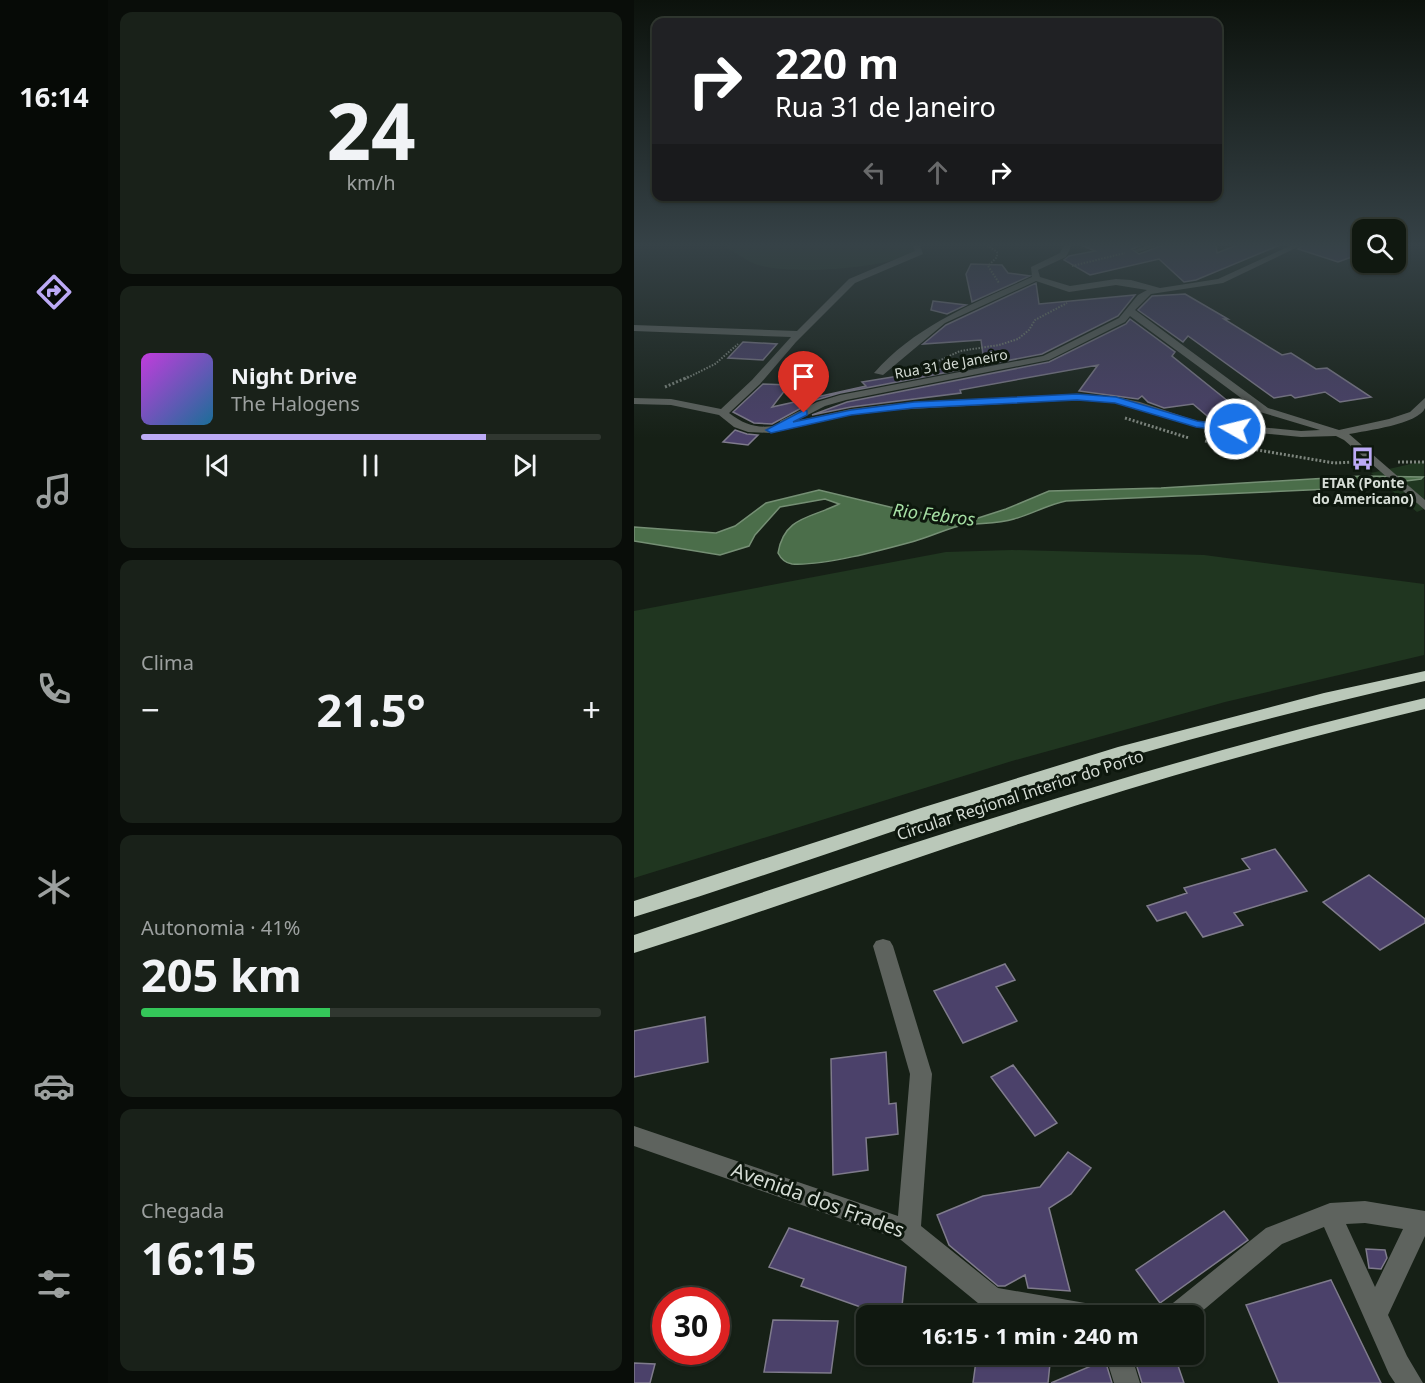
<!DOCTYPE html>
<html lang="pt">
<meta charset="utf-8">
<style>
body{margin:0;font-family:"Noto Sans",sans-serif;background:#192119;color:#f1f3f6;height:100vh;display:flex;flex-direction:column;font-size:22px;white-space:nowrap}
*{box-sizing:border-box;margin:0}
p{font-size:20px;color:#9ca09f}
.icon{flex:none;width:33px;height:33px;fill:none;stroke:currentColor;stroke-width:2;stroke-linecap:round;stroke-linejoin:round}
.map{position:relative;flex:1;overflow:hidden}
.details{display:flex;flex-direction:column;gap:12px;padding:12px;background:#090d09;width:526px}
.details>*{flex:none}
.top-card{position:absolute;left:18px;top:18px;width:570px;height:183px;border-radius:12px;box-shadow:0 2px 4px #0004,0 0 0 2px #303730;background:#202124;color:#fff;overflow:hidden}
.tools{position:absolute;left:718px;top:219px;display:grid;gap:12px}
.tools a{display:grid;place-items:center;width:54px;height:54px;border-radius:12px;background:#101810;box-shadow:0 2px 4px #0004,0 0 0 2px #303730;font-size:30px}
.speed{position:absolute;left:18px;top:1287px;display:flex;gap:12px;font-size:30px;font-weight:700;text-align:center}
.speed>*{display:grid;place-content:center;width:78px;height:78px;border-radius:50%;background:#101810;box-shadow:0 2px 4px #0004,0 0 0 2px #303730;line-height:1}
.speed .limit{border:9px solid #d22;background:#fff;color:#111}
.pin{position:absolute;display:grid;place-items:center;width:51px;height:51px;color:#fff;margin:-62px -26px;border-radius:50% 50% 50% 0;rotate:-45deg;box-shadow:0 0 6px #0007}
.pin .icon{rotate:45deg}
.me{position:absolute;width:66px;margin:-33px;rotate:278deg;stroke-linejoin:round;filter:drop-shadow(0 0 4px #0008)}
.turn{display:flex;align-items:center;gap:21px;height:126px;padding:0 24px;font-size:27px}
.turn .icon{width:78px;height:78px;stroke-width:2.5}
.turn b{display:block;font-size:42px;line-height:51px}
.lanes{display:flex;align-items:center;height:57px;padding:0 24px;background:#0003;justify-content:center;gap:30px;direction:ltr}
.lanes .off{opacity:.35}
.big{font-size:45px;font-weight:700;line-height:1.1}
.details .card{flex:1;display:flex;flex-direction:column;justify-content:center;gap:9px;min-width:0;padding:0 21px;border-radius:12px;background:#192119}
.details .dial{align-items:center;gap:0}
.dial b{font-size:78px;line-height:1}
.song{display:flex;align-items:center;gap:18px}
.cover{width:72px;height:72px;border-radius:9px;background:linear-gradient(135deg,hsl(290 70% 55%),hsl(200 70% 35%))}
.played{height:6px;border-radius:3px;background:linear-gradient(90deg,#bcaaf5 75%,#303730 75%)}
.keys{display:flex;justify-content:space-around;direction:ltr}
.heat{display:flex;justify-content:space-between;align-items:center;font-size:33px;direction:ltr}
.charge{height:9px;border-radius:4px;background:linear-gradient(90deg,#34c759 41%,#303730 0)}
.trip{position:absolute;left:222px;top:1305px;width:348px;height:60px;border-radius:12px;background:#101810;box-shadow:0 2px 4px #0004,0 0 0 2px #303730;font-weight:700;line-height:60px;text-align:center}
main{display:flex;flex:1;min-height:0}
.menu{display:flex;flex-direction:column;width:108px;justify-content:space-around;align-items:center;background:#060a06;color:#9ca09f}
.menu .icon{width:42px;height:42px}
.menu .current{color:#bcaaf5}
.menu b{font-size:27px;color:#f1f3f6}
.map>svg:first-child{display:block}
.green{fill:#203620}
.water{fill:#4b6e4a;stroke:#758f74;stroke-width:1.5}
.building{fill:#4b416a;stroke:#7f7b8c;stroke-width:1.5}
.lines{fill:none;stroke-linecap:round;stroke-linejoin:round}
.path-far1{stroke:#7e867e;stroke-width:2;stroke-dasharray:1.5 1.5;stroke-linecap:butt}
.path{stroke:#7e867e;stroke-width:3;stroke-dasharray:2 2;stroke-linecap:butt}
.minor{fill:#5e635e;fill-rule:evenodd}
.highway{fill:#bac8b9;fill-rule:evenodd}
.route{fill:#1a73e8;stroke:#114b97;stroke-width:1.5}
.labels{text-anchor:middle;stroke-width:6;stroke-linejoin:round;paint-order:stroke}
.far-street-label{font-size:14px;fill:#d6ddd6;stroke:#0d170d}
.far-poi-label{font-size:14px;font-weight:bold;fill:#d6ddd6;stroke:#0d170d}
.street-label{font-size:16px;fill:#d6ddd6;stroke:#0d170d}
.water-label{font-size:18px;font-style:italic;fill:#a5dea3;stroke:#0d170d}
.near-street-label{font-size:20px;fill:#d6ddd6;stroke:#0d170d}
</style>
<main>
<nav class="menu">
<b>16:14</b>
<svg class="icon current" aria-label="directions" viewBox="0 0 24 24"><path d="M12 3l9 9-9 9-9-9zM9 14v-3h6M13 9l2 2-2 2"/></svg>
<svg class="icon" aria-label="music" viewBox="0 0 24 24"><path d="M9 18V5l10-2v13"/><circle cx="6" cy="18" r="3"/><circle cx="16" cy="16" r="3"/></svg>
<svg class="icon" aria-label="phone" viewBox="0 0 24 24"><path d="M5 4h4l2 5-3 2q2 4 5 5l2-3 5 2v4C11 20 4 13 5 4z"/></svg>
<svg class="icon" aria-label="climate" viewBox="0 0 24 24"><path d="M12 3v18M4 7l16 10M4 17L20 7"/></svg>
<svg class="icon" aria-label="car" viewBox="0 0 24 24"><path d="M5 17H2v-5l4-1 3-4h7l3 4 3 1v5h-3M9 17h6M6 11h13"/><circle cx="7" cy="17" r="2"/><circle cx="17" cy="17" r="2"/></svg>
<svg class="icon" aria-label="filters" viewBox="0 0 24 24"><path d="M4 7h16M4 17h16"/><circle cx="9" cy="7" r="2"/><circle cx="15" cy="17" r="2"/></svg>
</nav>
<section class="details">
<div class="card dial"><b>24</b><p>km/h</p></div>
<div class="card">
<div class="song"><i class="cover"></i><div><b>Night Drive</b><p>The Halogens</p></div></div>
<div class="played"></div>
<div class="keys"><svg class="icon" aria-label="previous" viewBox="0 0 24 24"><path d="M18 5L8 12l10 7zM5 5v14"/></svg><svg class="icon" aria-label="pause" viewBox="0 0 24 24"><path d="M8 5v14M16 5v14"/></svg><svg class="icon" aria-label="next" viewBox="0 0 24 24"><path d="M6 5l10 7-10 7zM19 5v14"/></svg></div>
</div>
<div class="card"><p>Clima</p>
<div class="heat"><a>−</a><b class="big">21.5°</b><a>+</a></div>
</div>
<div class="card"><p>Autonomia · 41%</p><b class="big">205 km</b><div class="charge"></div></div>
<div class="card"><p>Chegada</p><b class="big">16:15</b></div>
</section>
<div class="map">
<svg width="791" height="1383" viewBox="0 0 791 1383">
<rect width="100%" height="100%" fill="#162016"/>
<!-- green -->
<path class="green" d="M93,245H275L282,251C254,269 154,276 121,264C111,260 102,253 93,247Z
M790,461V509L783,512L737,473Z
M378,550L570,555L790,584V655L591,702L378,761L0,878V611L312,552Z"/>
<!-- water -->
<path class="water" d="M728,476L789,477L787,479L718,488L432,501C413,505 398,514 380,519C361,525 343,522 325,526C310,530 295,537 281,541C248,550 190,566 158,564C151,563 147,559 144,553C150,516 178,518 205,504L191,499L146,507L121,535L115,546L86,555L0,541V527L82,533L101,526L132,503L185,490L256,507L319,518L341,519L372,509L415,491L527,488Z"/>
<!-- building -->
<path class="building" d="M447,245H509L498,249L505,254L529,245H582L583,253L603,245H646L562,280L550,282L525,259L456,275L430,260L435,256L461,251Z
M670,245H729V253L704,262L664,249Z
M337,264L368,265L374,273L396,276L338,302L332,274Z
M402,283L405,304L501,295L484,316L408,354L206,393L182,400L138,424L120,423L99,412L129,384L155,385L138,407L232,386L228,382L350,362L347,340L289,344L312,325Z
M551,294L594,319H590L648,355L657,353L682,369L693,368L737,397L706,402L691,392L661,398L657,395L640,398L554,336L549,342L504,310L518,296Z
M299,301L332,305L313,314L297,310Z
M496,319L541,352L538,356L615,418L595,422L578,420L559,404L530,408L514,402L508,396L504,399L445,391L464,365L326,390L327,393L217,407L178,415L213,402L415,362L492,324Z
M109,342L143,344L129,360L94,358Z
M101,430L113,434L124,435L114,445L89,442Z
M641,849L673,891L600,913L609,925L569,937L552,912L523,921L513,906L553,893L550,888L616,869L608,859Z
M735,875L791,919V923L746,950L689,902Z
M371,964L381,980L362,987L383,1021L329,1043L300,991Z
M71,1017L74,1062L0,1077V1031Z
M252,1052L255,1104L262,1103L264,1134L232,1138L234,1170L199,1175L197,1059Z
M379,1065L423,1123L401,1136L357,1077Z
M434,1152L457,1168L437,1194L415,1208L436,1291L394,1288L391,1275L371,1286H364L315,1245L303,1215L349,1196L406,1187Z
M590,1211L614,1240L526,1303L502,1270Z
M155,1228L272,1267L267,1316H252L167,1286L170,1279L135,1267Z
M732,1249L751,1250L753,1258L747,1269L735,1268Z
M697,1280L747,1383H645L612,1305Z
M139,1320L204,1321L197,1373L130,1372Z
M343,1354H417L414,1383H339Z
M511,1354H540L550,1383H508L500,1357Z
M471,1360L478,1383H417Z
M0,1363L21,1364L16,1383H0Z"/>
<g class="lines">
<!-- path-far1 -->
<path class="path-far1" d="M353,245L363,252V257L354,266L365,283
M438,266L491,253
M294,366L326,351L365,345L384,339L395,330L401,320L433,303
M51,379L81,364L104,344"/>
<!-- path -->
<path class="path" d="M31,387L54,377
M491,418L555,438
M571,441L700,463L721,462
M764,462H791"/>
<!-- minor -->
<path class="minor" d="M278,245H286L289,254L221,283L162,342L126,384L95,413C112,426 125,429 146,425V421L183,402L206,395L409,356L485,318L504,295L513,290L482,285L435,292L402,281L311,323L249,375L240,373C282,325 341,303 398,277L397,267L426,253L430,245H438L432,257L404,270L406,277L436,286L482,279L497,280L526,288L584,279L658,245H668L589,283L517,294L501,310L634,408L705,430L755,419L776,412L791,398C791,401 791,405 791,408C785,424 731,431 715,434L791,500V510L710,440L702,436L667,437L562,427L503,408L482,403L443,400L258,410L217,415L137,433L114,432L100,427L85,415L37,405L0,404V398L37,399L87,409L118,380L157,337L0,331V325L163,331L215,279L281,251ZM496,316L626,412L686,430L667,431L563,421L506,402L482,397L443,394L258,404L217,409L162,421L191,406L212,400L415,360L491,322Z
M515,245H527L504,252L500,250Z
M249,939L256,941L259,946L298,1074L287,1226L364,1288L457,1304L466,1307L469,1316C431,1316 386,1322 350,1308L267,1240L0,1146V1126L264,1216L276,1074L239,946L242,941Z
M731,1201L791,1211V1236L754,1315L773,1356L789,1383H761L755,1374L690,1227L648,1244L560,1318V1316H531L534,1307L632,1228L696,1203ZM731,1223L769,1229L741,1287L712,1224Z
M471,1354H497L506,1383H480Z"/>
<!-- highway -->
<path class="highway" d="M791,671V681C659,711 529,745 401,785C266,827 134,876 0,917V901L287,808L484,747L690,693Z
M791,698V709C658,741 527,777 397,820C264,863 133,911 0,953V935C262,848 522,761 791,698Z"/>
</g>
<!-- sky -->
<linearGradient id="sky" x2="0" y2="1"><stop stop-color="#0c120c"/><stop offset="0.56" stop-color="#364247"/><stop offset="1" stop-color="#364247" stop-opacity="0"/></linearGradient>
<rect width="791" height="438" fill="url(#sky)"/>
<!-- route -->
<path class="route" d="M443,394L482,397L563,421L601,426L606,429L601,432L562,427L481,403L443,400L280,408L217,415L137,433L132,430L170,410L173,411V415L159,422L217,410L280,402Z"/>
<!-- icons -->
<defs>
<symbol id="bus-bare" viewBox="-9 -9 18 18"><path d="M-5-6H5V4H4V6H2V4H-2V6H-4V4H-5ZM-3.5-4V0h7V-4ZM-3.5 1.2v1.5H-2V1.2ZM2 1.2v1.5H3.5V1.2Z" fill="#bcaaf5" stroke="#0d170d" stroke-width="2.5" paint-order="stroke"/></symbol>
</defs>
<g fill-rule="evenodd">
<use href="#bus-bare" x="712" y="442" width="33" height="33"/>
</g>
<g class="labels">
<!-- far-street labels -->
<g class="far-street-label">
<text transform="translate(317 364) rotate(-10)" y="5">Rua 31 de Janeiro</text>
</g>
<!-- far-poi labels -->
<g class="far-poi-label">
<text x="729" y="488">ETAR (Ponte<tspan x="729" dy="16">do Americano)</tspan></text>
</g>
<!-- street labels -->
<g class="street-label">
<text transform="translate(386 795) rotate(-18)" y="6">Circular Regional Interior do Porto</text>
</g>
<!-- water labels -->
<g class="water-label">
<text transform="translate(300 515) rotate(7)" y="6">Rio Febros</text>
</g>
<!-- near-street labels -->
<g class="near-street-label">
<text transform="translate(184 1200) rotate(20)" y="7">Avenida dos Frades</text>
</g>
</g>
</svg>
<div class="tools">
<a><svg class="icon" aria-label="search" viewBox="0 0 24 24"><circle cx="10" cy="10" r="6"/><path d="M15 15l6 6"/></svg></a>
</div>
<div class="speed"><div class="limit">30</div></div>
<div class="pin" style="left:170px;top:413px;background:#d93025"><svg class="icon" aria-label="arrive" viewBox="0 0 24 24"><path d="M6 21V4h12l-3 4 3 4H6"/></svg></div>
<svg class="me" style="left:601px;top:429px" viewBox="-20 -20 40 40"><circle r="17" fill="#1a73e8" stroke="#fff" stroke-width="3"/><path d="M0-11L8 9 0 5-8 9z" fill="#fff"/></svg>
<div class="trip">16:15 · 1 min · 240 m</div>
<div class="top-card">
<div class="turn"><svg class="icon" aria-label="right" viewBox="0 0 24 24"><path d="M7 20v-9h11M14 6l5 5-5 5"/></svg><div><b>220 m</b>Rua 31 de Janeiro</div></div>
<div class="lanes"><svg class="icon off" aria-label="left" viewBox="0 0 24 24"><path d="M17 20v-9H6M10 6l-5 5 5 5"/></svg><svg class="icon off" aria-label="ahead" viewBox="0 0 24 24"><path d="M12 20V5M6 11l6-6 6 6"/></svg><svg class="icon" aria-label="right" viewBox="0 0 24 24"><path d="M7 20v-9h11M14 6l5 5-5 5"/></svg></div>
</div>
</div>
</main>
